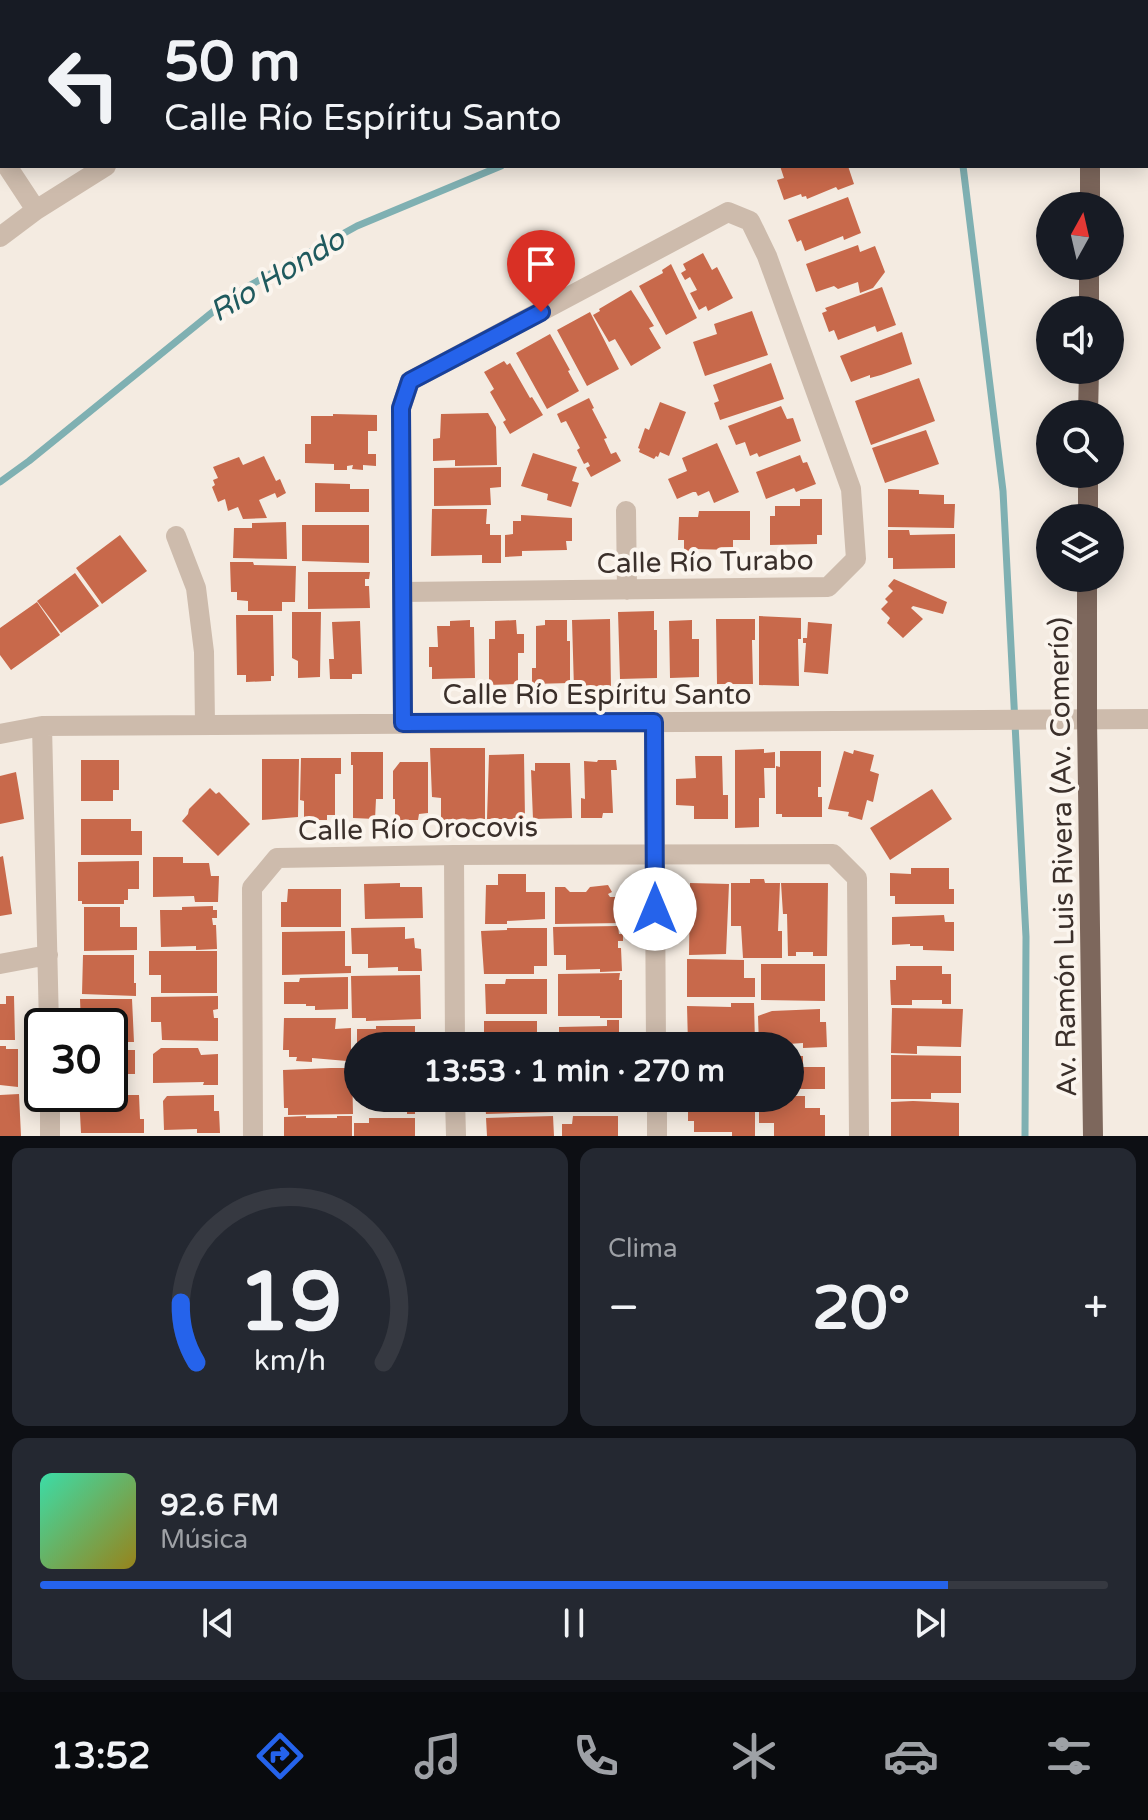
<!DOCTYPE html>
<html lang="es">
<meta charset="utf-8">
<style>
body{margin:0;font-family:"Varela Round",sans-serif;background:#242831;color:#f1f3f6;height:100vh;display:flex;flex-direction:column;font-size:30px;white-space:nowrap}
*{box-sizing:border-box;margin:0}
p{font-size:26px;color:#9ea1a6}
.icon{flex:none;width:44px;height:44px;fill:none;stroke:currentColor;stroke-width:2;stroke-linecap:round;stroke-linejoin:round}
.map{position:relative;height:1136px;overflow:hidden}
.details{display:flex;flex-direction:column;gap:12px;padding:12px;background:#0d0f14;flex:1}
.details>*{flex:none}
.top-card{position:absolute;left:0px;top:0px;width:1148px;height:168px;box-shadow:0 4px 20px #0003;background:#171b24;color:#f1f3f6;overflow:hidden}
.needle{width:52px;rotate:8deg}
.controls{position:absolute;left:1036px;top:192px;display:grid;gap:16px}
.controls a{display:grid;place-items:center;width:88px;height:88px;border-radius:50%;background:#171b24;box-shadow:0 4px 20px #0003;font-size:40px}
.speed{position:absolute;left:24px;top:1008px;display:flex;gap:16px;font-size:40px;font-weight:700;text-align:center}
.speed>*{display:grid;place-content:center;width:104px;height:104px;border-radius:50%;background:#171b24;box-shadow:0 4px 20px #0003;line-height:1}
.speed .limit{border:4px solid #111;border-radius:12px;background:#fff;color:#111}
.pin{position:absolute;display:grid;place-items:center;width:68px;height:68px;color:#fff;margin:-82px -34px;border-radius:50% 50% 50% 0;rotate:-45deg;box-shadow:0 0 8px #0007}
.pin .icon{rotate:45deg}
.me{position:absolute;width:88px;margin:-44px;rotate:0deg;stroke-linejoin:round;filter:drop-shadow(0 0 6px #0008)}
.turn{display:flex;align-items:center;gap:28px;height:168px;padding:0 32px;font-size:36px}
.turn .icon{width:104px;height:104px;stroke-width:2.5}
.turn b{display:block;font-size:56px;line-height:68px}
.big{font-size:60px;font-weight:700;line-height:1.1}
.details .tile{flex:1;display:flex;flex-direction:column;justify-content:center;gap:12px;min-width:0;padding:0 28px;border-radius:16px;background:#242831}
.details .dial{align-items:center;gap:0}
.dial svg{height:208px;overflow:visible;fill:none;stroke:#363941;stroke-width:7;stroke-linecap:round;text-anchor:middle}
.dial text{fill:#f1f3f6;stroke:none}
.song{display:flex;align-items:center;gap:24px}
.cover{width:96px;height:96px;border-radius:12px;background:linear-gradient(135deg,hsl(160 70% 55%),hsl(50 70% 35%))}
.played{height:8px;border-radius:4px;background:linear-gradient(90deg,#2563eb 85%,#363941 85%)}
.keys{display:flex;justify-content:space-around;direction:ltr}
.heat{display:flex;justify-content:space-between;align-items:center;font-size:44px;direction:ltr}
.details .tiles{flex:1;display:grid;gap:12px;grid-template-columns:1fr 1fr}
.tile:last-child{grid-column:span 2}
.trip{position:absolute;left:344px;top:1032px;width:460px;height:80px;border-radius:40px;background:#171b24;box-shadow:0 4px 20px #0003;font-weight:700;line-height:80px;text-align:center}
.menu{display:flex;height:128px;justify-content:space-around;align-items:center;background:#090b0e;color:#9ea1a6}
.menu .icon{width:56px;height:56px}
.menu .on{color:#2563eb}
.menu b{font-size:36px;color:#f1f3f6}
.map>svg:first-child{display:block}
.water{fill:#7fb0b2}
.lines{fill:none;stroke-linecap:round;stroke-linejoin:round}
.stream{stroke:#7fb0b2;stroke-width:7}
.building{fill:#c8694b}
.street{stroke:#cdbbac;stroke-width:20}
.primary{stroke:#7d675c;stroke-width:20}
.route-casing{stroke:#184099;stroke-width:20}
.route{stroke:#2563eb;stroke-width:14}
.labels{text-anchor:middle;stroke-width:8;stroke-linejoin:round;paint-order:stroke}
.street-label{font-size:28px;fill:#3b302b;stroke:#fbf5ee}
.water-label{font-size:30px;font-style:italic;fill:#1f5a5e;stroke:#fbf5ee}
</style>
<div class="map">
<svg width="1148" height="1136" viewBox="0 0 1148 1136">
<rect width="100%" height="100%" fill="#f4ebe1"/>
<!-- water -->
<path class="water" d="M732,0H874L870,2H729Z"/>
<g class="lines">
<!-- stream -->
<path class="stream" d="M951,2V0
M963,166L1003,491L1026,937L1025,1136
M0,482L29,461L236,293L357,226L501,166"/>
</g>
<!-- building -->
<path class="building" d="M780,166H848L854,184L838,190L836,187L807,199L806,196L802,197L801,194L784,200L777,180L784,178Z
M848,197L861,233L844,240L843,236L805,251L801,240L797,242L788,220Z
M858,245L860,252L875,246L885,272L873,288L860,293L858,282L838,289L834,286L816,292L806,264Z
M703,253L712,270L717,267L733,298L708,311L706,306L699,310L690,293L697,290L690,277L685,280L681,273L686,270L683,264Z
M671,264L697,318L666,335L639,286L663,273L662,270Z
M882,287L896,325L877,332L875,326L838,340L834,330L829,332L822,313L827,311L825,308Z
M631,290L654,326L649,328L661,348L631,366L615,339L609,342L593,315L600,311L599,309Z
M752,311L768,355L705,376L693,342L717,334L714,324Z
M590,312L619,369L587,386L557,330Z
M902,332L912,364L881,375L870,378V375L851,382L840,356Z
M550,334L570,370L568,371L579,391L547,409L516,353Z
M504,361L507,365L510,363L530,398L532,397L543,415L510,434L503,422L506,420L490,392L494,389L484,372Z
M771,363L784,399L720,420L714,403L719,401L713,385Z
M919,378L935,421L871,445L855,401Z
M589,398L594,408L592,409L607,438L604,439L611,454L616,452L621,461L591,477L586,468L590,466L588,462L584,464L577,450L580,448L566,421L561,423L557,414Z
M660,402L686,412L669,456L660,452L658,457L656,456L654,459L639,452L640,449L638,448L645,428L649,430Z
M781,406L787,419L793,418L801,441L759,457L757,453L750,456L745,442L736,445L728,426Z
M488,413L496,427L497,465L455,466V460L433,461V439L440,438L441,414Z
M333,414L377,415V431H368V454H376V466L363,465V470L352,469L353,465L347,466V470H334V464L305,463V444H311V416H333Z
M926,430L939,464L885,483L872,448Z
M717,443L739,492L714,503L709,491L698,496L696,492H693L677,499L668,479L687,471L682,458Z
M533,453L577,467L572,481L579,483L571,507L547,500L548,494L521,486Z
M800,455L803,463L807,462L816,484L796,492L794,488L766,499L756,472Z
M264,456L276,481L280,479L286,493L277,498L275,493L259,500L267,518L243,519L238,507L228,511L225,499L218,502L212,487L215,485L213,480L218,478L213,467L239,457L243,465Z
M501,467V487L490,488L491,505L434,506V468Z
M315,483L350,484V489H369V512H315Z
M888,489L919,490V494L944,495V504H955L954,528L888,527Z
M800,499H822V535H817V544L770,545V516H775V506H800Z
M432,509H487L486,524H490V535H501V563H482V555L431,556Z
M699,511H750V540H733V550L694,549L684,556V540H678L679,517H698Z
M521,515L572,518V541H566L567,550L522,551V556L505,557V535L513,534V521H521Z
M286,522L287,559L233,558L234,528H252V523Z
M302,525H369V563L302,561Z
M888,530H909L910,535L955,534V568L893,569V558H888Z
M120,535L147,571L102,604L76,568Z
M230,562H253L254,565L296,566L295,602H282V611H248V601L237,600V592H231Z
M308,572H370L369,579H365V586H369L370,608L308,609Z
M75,573L99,606L61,633L37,601Z
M894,579L947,602L943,614L913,606L911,608L923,619L903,638L887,623L890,618L881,609L888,602L885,599L893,591L888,586Z
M37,602L60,635L11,670L0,655V628Z
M654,611V630H657V678L620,679L618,612Z
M292,612H321L320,677L298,678V661L292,658Z
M236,615H273L274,676H271V681L246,682V675H237Z
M759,616L801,618V639H798L799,686L759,685Z
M610,619L611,689H574L572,620Z
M716,619H755V640H752L753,684H717Z
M470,620V627H474L475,678L432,679V667H429V647H438L437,626H450V621Z
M516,620L517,634H524V653H518V684L489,685V639H495V621Z
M545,620H567V641H570V683L532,684V668H536V626L545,625Z
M692,620V639H699V677L670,678L669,621Z
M360,621L362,674H352V679H330L329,659H334L332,622Z
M808,622L832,624L828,674L804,672L806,643H803V638H807Z
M430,748H485V819L441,820V798L432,797Z
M764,749V753L775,752V768H764L765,798H759V827L735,828V750Z
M854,750L874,755L870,771L879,774L873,802L867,800L862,820L848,816L849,812L828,809L844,751L853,754Z
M780,751H821V787H818V797H822V817H782V814H776V766L780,767Z
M351,752H383V799H376L375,819L353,818V765H351Z
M524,754L525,819H487L489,755Z
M695,756H722L723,795H728V819H694V806L676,805V779L696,778Z
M301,758H341V774H335V815H327V820H304V801L300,800Z
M262,759H299L298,817L262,820Z
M81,760H119V790H113V801H81Z
M598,760H616L617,770H611L613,813H603L602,818H581V798L585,799L584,761L597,762Z
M400,762H428V813L419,814L418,820H395V799H393V771Z
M535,763H570L572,818L533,819L531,770L535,771Z
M16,772L24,819L0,824V776Z
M210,788L216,794L219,792L250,824L218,856L182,821L188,814L189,809Z
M932,789L952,819L890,860L870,828Z
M81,819H131V831H142V855H81Z
M3,856L12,914L0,916V857Z
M153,857H183V863H209L211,876H219L218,902H195L194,896L153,897Z
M139,861V889H128V900H124V904H82V901H78V862Z
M911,868H949V889H954V904H895V896H890V873L911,874Z
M498,874H526V892H545V919L507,921V924H485L486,885H498Z
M750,879H764L765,883H780L778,931H782V958H743L741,926H731V883H750Z
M400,883V887H422L423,918L365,919L364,884Z
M690,883L729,884L726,954L689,955Z
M781,883H828L827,956H813V952H796V956H788L787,914H783Z
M608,885L612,892L608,894L610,897H622V923L555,924V887H565L570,892H586L590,887Z
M288,889H341V927H281V902H287Z
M213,906V910H217V918H212L213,925H216L217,949L196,950V946L161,947L160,910H182V907Z
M84,907H120V927H137V950L84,951Z
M944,915L945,922H954V951L923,950V946H910V944L892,945V917Z
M618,926L619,934H623V941H618V948H621L622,971L600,972V969L566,970V955H554L553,927Z
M405,927V939L414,938L415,948L421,949L422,971H398V967L368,968V954H352L351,928Z
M507,928H547V966H534V974H484L481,931L507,930Z
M345,931V966H351V973L282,975V932Z
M149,951H217V993H161V975H149Z
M83,955H134V983H136V996L82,994Z
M687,959L744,960V978H755V997H687Z
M761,964H825V1001L761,1000Z
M896,966H942V974H951V1004H942V1000H912V1005H891L890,980H896Z
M620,973L619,980H622V1018H600V1016H558V974Z
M420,975L421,1019L366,1021V1018H352L351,976Z
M348,977V1009L315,1010V1006H306V1004H284V982H299L300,978Z
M506,979H547V1014H486L485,984H505Z
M6,996H14L15,1040H0V1004H6Z
M218,996V1009L213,1010L214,1018H218V1041L162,1040L161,1022H151V997Z
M80,999H132L134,1042H110V1026H81Z
M731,1003H754L755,1043L688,1044L687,1006L731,1007Z
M892,1008L963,1009L961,1047L917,1046V1054L891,1053Z
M820,1009V1022H826L827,1047L803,1048V1043L759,1046L758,1016L772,1011Z
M284,1018H336L335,1029L351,1028V1057H347V1061L312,1058V1062L296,1061L297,1057H289V1050H283Z
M607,1020H619V1039L624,1038V1046H559V1027L607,1026Z
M484,1021H537V1046H484Z
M376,1026H415V1041H420V1046H357V1029H376Z
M110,1045H122L124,1050H135V1074H123V1085H110Z
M0,1046H6V1049H18V1087L0,1085Z
M161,1048H198L201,1055L218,1054V1085H203L204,1082L153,1083V1054Z
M891,1055L961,1056V1093H931V1099H891Z
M790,1056H803V1067H825V1089H790Z
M331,1068H352L353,1114L288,1115V1108H284L283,1070Z
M19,1094L21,1136H0V1095Z
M79,1095H139L140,1119H144V1133H81Z
M214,1095V1111H219L220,1133H197V1129L164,1130L163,1101L167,1096Z
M790,1096H805V1108H820V1115H825V1136H774V1123H759V1098H790Z
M365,1098H420V1107H415V1114H407V1108H366Z
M482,1098H555V1112L486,1114L485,1105L481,1104Z
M568,1098H624V1105L568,1107Z
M711,1098L755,1099V1136H732V1132H694V1121H688V1100H710Z
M913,1101L959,1103V1136H891V1102Z
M306,1116V1118H337V1116H352V1136H284V1117Z
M553,1116L554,1136H487L486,1118Z
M573,1116H618V1136H562V1124H572Z
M369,1118H415V1136H354V1123H369Z"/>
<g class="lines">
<!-- street -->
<path class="street" d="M373,2L377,0
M7,166L36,210
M0,237L36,210L106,166
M626,511L627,590
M176,536L196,588L204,652L205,724
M403,592L828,587L856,559L851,489L767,256L750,221L728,212L410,381L401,408L403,723
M654,722L656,1046
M42,726L49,1026
M0,734L42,726L1148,719
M454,855L455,1046
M0,964L48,955
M50,1094V1136
M455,1098L456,1136
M657,1098V1136
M253,1136L252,888L277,858L454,855L833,854L857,878L859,1136"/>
<!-- primary -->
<path class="primary" d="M1091,2V0
M1090,206V166
M1089,310V266
M1088,414L1089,370
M1088,518V474
M1087,578V720L1093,1136"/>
</g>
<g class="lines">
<defs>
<path id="route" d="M541,312L410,381L401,408L403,723L654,722L655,909"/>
</defs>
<!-- route casing -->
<use href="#route" class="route-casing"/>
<!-- route -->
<use href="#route" class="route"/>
</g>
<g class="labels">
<!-- street labels -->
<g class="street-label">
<text transform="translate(705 561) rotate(-1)" y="10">Calle Río Turabo</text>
<text x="597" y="704">Calle Río Espíritu Santo</text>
<text transform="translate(418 828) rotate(-1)" y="10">Calle Río Orocovis</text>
<text transform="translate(1062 857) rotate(-91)" y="10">Av. Ramón Luis Rivera (Av. Comerío)</text>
</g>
<!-- water labels -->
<g class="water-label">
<text transform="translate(277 275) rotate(-31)" y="10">Río Hondo</text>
</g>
</g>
</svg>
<div class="controls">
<a><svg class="needle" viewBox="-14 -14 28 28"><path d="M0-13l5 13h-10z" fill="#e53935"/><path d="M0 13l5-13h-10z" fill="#9ea1a6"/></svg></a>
<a><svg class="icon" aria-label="sound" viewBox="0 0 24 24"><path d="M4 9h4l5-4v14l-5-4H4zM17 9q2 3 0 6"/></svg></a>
<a><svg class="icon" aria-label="search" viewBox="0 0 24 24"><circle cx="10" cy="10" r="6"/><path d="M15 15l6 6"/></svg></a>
<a><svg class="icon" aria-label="layers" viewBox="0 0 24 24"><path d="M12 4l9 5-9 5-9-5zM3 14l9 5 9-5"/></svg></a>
</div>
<div class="speed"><div class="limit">30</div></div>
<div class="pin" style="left:541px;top:312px;background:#d93025"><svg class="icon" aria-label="arrive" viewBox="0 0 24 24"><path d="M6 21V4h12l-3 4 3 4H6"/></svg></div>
<svg class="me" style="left:655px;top:909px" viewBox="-20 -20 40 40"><circle r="19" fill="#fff"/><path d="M0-13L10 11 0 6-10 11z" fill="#2563eb"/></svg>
<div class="trip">13:53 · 1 min · 270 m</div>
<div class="top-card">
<div class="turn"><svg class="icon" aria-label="left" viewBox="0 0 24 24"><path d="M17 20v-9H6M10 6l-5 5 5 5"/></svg><div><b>50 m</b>Calle Río Espíritu Santo</div></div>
</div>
</div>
<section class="details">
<div class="tiles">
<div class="tile dial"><svg viewBox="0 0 100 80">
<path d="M14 69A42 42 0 1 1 86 69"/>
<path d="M14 69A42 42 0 0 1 8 46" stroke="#2563eb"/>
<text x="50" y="56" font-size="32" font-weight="700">19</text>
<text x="50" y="72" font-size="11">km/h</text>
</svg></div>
<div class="tile"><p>Clima</p>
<div class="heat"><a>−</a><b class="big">20°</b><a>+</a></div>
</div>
<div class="tile">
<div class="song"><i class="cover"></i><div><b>92.6 FM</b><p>Música</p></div></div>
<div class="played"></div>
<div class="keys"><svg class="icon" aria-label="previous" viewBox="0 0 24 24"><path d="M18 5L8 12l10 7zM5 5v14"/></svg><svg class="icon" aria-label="pause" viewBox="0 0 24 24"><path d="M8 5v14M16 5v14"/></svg><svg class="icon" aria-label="next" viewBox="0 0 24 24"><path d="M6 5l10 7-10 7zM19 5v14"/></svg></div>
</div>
</div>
</section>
<nav class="menu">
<b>13:52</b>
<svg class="icon on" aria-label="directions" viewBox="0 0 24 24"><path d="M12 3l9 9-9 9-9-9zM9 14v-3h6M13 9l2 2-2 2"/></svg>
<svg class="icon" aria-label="music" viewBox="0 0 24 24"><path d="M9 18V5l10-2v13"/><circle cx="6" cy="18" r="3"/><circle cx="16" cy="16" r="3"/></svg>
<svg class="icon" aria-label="phone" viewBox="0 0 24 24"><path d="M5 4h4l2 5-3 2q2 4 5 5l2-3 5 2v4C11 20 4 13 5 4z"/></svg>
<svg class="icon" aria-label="climate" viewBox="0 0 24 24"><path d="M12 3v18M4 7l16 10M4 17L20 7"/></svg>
<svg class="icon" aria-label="car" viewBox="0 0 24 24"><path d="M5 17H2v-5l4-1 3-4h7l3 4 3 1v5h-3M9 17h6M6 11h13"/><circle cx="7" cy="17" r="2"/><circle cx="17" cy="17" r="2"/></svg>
<svg class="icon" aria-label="filters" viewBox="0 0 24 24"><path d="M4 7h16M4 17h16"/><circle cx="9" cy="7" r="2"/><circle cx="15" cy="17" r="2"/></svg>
</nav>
